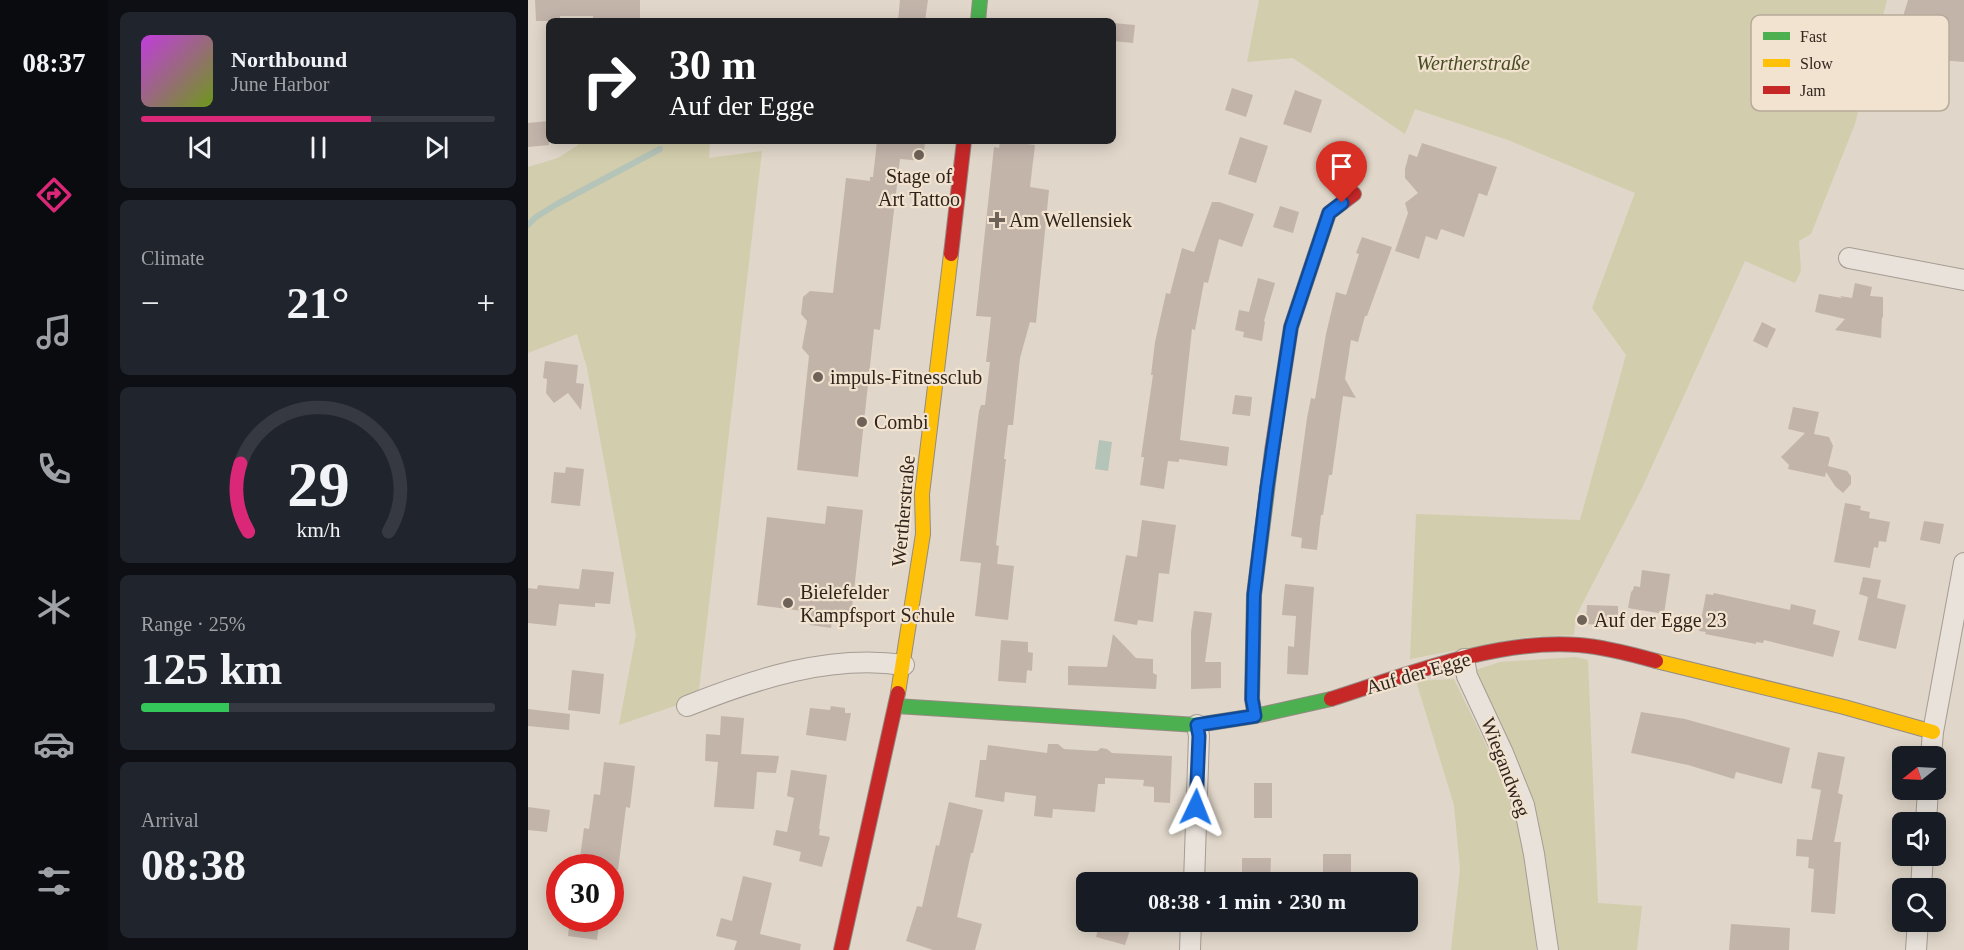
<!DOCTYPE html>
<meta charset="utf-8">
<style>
body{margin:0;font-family:"Times New Roman",serif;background:#20242c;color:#f1f3f6;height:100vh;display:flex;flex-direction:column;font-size:22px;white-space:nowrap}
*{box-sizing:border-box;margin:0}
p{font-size:20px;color:#9ea1a6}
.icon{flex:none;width:33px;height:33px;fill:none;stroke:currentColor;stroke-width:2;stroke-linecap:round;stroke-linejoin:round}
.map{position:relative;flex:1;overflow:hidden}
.panel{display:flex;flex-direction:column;gap:12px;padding:12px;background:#0d0f14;width:420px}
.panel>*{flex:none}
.guide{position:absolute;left:18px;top:18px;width:570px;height:126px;border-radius:9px;box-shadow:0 3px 15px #0003;background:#202124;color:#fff;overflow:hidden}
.needle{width:39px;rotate:252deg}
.controls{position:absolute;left:1364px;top:746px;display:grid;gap:12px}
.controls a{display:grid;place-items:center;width:54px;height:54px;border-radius:9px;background:#171b24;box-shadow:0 3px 15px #0003;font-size:30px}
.speed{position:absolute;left:18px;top:854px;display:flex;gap:12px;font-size:30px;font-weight:700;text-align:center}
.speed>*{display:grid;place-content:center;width:78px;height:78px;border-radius:50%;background:#171b24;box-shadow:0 3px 15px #0003;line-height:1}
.speed .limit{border:9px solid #d22;background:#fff;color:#111}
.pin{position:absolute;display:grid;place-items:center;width:51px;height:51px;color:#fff;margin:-62px -26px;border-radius:50% 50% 50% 0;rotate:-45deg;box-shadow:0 0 6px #0007}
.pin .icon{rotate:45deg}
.me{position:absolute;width:66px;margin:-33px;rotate:2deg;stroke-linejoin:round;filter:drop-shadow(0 0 4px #0008)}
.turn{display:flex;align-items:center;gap:21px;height:126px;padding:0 24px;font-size:27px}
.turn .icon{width:78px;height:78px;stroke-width:2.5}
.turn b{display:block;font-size:42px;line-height:51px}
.big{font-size:45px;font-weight:700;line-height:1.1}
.panel .tile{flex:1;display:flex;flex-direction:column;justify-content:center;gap:9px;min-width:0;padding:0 21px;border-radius:9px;background:#20242c}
.panel .dial{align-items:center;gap:0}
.dial svg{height:156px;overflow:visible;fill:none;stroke:#363941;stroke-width:7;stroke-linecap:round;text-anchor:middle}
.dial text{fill:#f1f3f6;stroke:none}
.song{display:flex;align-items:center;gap:18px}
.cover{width:72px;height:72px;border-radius:9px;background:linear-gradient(135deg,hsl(290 70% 55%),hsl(80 70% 35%))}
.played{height:6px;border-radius:3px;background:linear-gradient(90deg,#db2777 65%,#363941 65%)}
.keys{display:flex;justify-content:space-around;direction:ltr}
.heat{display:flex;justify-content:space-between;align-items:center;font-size:33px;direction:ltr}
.charge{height:9px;border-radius:4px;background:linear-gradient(90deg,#34c759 25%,#363941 0)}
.trip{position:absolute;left:548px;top:872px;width:342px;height:60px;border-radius:9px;background:#171b24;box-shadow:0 3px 15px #0003;font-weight:700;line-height:60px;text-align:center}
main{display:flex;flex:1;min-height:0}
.tabs{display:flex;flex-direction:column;width:108px;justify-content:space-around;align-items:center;background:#090b0e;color:#9ea1a6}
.tabs .icon{width:42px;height:42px}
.tabs .active{color:#db2777}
.tabs b{font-size:27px;color:#f1f3f6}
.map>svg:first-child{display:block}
.green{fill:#d2cdac}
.water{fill:#b5c4b8}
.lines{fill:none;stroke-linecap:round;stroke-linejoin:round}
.stream{stroke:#b5c4b8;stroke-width:6}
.building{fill:#c3b4aa}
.street-casing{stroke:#a59c93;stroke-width:22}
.fast-casing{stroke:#948b83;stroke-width:16}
.slow-casing{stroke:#948b83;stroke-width:16}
.jam-casing{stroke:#948b83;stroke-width:16}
.street{stroke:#e8e2da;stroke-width:20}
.fast{stroke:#4caf50;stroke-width:14}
.slow{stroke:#ffc107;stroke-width:14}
.jam{stroke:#c62828;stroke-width:14}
.route-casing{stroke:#114b97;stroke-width:15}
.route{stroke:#1a73e8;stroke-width:10}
.poi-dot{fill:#6e6259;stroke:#f1e3cf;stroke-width:2}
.labels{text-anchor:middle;stroke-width:4.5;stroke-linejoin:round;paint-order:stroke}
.park-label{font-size:20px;font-style:italic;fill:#484c25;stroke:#f1e3cf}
.poi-label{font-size:20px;fill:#31241d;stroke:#f1e3cf;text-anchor:start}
.street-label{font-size:20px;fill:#31241d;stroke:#f1e3cf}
.key{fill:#f1e3cf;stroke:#b7aa9a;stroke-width:1.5}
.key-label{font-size:16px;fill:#31241d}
</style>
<main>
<nav class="tabs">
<b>08:37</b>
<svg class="icon active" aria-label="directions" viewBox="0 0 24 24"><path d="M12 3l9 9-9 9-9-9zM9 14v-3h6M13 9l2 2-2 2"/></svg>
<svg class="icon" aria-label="music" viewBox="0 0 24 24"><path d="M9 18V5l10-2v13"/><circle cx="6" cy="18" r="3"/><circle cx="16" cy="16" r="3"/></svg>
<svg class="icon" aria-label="phone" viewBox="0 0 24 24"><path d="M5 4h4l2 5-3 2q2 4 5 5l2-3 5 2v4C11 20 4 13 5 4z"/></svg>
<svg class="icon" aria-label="climate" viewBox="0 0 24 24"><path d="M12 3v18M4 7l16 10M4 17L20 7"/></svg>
<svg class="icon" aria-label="car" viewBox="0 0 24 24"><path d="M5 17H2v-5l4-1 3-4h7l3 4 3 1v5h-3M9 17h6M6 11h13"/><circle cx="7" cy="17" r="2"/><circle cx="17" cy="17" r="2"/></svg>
<svg class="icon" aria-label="filters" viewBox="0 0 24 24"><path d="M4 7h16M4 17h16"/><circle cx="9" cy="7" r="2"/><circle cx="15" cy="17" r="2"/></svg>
</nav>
<section class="panel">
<div class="tile">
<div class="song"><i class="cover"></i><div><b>Northbound</b><p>June Harbor</p></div></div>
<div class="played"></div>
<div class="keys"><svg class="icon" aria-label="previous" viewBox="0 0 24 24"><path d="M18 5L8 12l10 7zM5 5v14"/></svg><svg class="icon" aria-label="pause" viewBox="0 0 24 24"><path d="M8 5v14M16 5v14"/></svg><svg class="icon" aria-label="next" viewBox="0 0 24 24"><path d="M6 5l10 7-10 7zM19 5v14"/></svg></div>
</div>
<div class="tile"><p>Climate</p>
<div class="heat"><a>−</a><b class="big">21°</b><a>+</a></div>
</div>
<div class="tile dial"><svg viewBox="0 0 100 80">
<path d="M14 69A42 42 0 1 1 86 69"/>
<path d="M14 69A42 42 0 0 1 10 34" stroke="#db2777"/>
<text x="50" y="56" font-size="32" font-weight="700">29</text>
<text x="50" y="72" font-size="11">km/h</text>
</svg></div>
<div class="tile"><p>Range · 25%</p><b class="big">125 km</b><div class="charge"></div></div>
<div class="tile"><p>Arrival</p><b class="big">08:38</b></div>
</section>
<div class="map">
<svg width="1436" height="950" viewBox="0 0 1436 950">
<rect width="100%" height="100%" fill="#e0d6c9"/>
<!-- green -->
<path class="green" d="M731,0H1359L1327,124L1283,234L1271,241L1273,271L1267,283L1217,261L1114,488L1048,616L1046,635L999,637L882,659L888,514L1052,520L1098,355L1064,308L1107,193L980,140L887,109L877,134L765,58L719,62Z
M50,141H182L181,158L234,151L170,698L91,725L108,635L59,368L49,334L0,353V167L30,158L50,145Z
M1048,657L1060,660L1070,903L1114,906L1109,950H1025L989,765L948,670L972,662Z
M926,679C949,728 977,778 991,831C1000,869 1007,911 1008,950H923L932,869L926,805L888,681Z"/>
<!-- water -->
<path class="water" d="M571,440L584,442L580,471L567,469Z"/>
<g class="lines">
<!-- stream -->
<path class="stream" d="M0,225L8,217L29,204L132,149"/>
</g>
<!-- building -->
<path class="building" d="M7,0H112V18H85V21H65V16H32V21H8Z
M372,0H400L397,21H370Z
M1380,0H1436V62L1412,60V35L1373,23Z
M585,23L607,25L605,43L585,41Z
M704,88L725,95L718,117L697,110Z
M767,90L794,100L783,133L755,124Z
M21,121V145L0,147V123Z
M712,137L740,146L728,183L700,174Z
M349,141H397L395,161L372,159L352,330L346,329L330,477L269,470L281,356L274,348L279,321L273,314L275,297L282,291L305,293L318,178L342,181V177H345Z
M472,141L507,145L502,187L521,190L508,323L502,322L492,358L485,425H480L476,459H478L468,545L471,546L469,564L486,566L480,620L447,616L453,563L432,561L451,411L453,405H457L462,362H458L463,317L448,316L466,147L471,148Z
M894,143L969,167L959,196L951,193L936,237L913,229L909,240L898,236L891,259L867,251L880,213L877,203L890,193L877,178V169L881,154L889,157Z
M684,202H691L726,214L714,247L691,239L680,283L676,282L667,330L664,329L652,440L701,447L699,466L651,459V462L640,461L636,489L612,485L616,457H613L625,375H623L627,342L638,293L642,294L654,248L666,252Z
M752,206L771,212L765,233L745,227Z
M834,237L864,247L839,316H837L830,342L823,340L817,379L828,398L815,396L804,475H801L795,515H793L789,550L773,548L774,538L763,536L779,418L783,398L787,399L798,334L808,292L818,295L831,254L828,253Z
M730,278L747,283L736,321L737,322L734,341L715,337L716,332L707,330L711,310L721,312Z
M1327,283L1344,287L1342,296L1355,297V318L1354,317L1353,338L1307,330L1317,319L1287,312L1291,294L1314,298L1312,296L1324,298Z
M1234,322L1248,329L1239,348L1225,341Z
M17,361L50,365L48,383L56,384L53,410L40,393L26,403L18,393L19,379L15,378Z
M707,395L724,397L722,416L704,414Z
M1265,407L1291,412L1286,434L1301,437L1305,446L1300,466L1319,471L1323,476V484L1315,493L1307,486L1298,472L1297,477L1260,469L1261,465L1253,457L1277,433L1260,429Z
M38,467L56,469L52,506L23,503L26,472L37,473Z
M1317,503L1333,506L1332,510L1342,512L1341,518L1362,522L1358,542L1351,541L1350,548L1346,547L1342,568L1306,562Z
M299,506L335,510L323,617L305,614L303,628L282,625L283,612L229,605L239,517L297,524Z
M614,520L648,525L641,574L631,573L625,622L610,620L609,625L586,621L598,555L609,557Z
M1396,521L1416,524L1412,544L1392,540Z
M54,569L86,572L82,604L67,603V607L31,604L28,626L0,623V588L9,589L10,585L51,589Z
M1114,570L1142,574L1136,614L1100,608L1103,592L1105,590L1106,586L1112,587Z
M1335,577L1353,580L1349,598L1378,605L1368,649L1330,640L1340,597L1331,594Z
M757,584L786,587L780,675L759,674L760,646L766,647L768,616L754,615Z
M1186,593L1262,610L1263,604L1288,610L1285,624L1312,631L1305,657L1236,640L1235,643L1228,642V644L1177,634L1178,632L1171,631L1178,594L1185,595Z
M1059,605L1090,606V626L1058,624Z
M666,611L684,613L677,662H693V688L663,689V632Z
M585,634L608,658L625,659V673L629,675L628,689L540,685V666L579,667Z
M473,640L500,642V652L505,653L504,671L499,670L498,683L470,681Z
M44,670L76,674L72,714L40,710Z
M303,706L317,708V713H323L318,741L278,735L282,708L302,710Z
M0,709L42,714L41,730L0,726Z
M1113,712L1157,719L1262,748L1254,784L1208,772L1206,779L1160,765L1103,753Z
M193,716L216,718L213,754L251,756L248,773L229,772L226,809L186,807L190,762L177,761L178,734L192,735Z
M520,744H530L536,749L569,751L573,748L579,749L584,753L644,756L642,803L626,802V787L615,786L616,780L577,778V784H570L567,812L525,809L524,818L506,816L508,796L477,792L476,802L447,797L452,760H458L460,745L519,753Z
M1290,752L1317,757L1310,793L1315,795L1306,842H1313L1307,914L1283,912L1286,869L1280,868L1281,857L1268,856L1269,839L1284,840L1293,790L1283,788Z
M76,762L107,766L102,808L98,807L90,870L82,869V867L51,865L56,828L61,829L66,794L72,795Z
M263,770L299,775L291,829H292L291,835L302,837L294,867L271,861L273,852L245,845L248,830L259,832L266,798L259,796Z
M726,783H744V818H726Z
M421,802L455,810L445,853H443L429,917L454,924L447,950H405L378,941L389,906L394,907L408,845L411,846Z
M0,807L22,810L19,832L0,830Z
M795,854H823V882H795Z
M714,858H743L742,882H714Z
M215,876L244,883L232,934L273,944L272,950H206L209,941L188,936L193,918L204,921Z
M42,918H72L69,940L40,936Z
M572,921H605L597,945L568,937Z
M1203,924L1262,928L1261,950H1201Z"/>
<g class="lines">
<defs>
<path id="street" d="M1321,258L1436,280
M936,659L939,676L975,753L996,805L1006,854L1020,950
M159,706C227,679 302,654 376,665
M1403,756L1405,732L1436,563
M1398,822L1400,789
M666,882L671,736L669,725
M1393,888L1395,855
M662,950L663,921
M1388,950L1390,921"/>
<path id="fast" d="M450,21L452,0
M368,706L669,725L727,716L803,699
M727,716L724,699L726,595L744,451"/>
<path id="slow" d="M1128,661L1316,707L1405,732
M370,693L395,534L394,494L423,254"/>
<path id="jam" d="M423,254L436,141
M744,451L763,327L801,213L826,194
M803,699C878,675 972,638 1051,645C1077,647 1103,654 1128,661
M313,950L370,693"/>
</defs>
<!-- street casing -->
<use href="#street" class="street-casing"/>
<!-- fast casing -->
<use href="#fast" class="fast-casing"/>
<!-- slow casing -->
<use href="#slow" class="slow-casing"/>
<!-- jam casing -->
<use href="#jam" class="jam-casing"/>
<!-- street -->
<use href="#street" class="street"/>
<!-- fast -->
<use href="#fast" class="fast"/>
<!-- slow -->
<use href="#slow" class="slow"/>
<!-- jam -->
<use href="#jam" class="jam"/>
</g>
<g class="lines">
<defs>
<path id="route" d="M668,807L671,736L669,725L727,716L724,699L726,595L739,487L755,379L763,327L801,213L814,203"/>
</defs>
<!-- route casing -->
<use href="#route" class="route-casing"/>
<!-- route -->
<use href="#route" class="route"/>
</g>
<!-- markers -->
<g class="poi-dot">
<circle cx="391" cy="155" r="6"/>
<path d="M466 211h6v6h6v6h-6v6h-6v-6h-6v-6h6z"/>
<circle cx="290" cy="377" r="6"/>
<circle cx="334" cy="422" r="6"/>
<circle cx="260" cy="603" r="6"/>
<circle cx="1054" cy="620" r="6"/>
</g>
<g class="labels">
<!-- park labels -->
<g class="park-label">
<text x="945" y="70">Wertherstraße</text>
</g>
<!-- poi labels -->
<g class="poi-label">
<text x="391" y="183" text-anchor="middle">Stage of<tspan x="391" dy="23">Art Tattoo</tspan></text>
<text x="481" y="227">Am Wellensiek</text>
<text x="302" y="384">impuls-Fitnessclub</text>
<text x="346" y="429">Combi</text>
<text x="272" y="599">Bielefelder<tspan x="272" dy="23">Kampfsport Schule</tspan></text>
<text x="1066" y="627">Auf der Egge 23</text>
</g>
<!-- street labels -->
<g class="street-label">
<text transform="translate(375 511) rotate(-85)" y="7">Wertherstraße</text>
<text transform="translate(890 673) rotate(-16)" y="7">Auf der Egge</text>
<text transform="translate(978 767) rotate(69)" y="7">Wiegandweg</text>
</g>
</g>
<!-- legend -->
<rect x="1223" y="15" width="198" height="96" rx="9" class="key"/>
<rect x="1235" y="32" width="27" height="8" fill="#4caf50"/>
<rect x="1235" y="59" width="27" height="8" fill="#ffc107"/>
<rect x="1235" y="86" width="27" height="8" fill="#c62828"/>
<g class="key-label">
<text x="1272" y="42">Fast</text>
<text x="1272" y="69">Slow</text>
<text x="1272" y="96">Jam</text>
</g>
</svg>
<div class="controls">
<a><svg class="needle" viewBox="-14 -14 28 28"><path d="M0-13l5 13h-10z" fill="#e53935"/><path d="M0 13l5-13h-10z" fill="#9ea1a6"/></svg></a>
<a><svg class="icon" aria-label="sound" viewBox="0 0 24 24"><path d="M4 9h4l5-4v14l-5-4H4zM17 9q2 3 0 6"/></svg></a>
<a><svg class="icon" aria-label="search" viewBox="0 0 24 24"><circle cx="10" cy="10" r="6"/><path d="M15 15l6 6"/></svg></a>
</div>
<div class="speed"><div class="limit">30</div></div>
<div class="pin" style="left:814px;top:203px;background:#d93025"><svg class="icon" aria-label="arrive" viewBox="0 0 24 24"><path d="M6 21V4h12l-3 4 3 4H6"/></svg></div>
<svg class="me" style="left:668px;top:807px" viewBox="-20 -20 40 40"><path d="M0-17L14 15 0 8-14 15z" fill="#1a73e8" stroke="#fff" stroke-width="4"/></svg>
<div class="trip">08:38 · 1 min · 230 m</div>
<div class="guide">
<div class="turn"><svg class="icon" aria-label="right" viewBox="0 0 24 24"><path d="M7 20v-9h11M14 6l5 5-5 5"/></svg><div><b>30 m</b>Auf der Egge</div></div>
</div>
</div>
</main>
